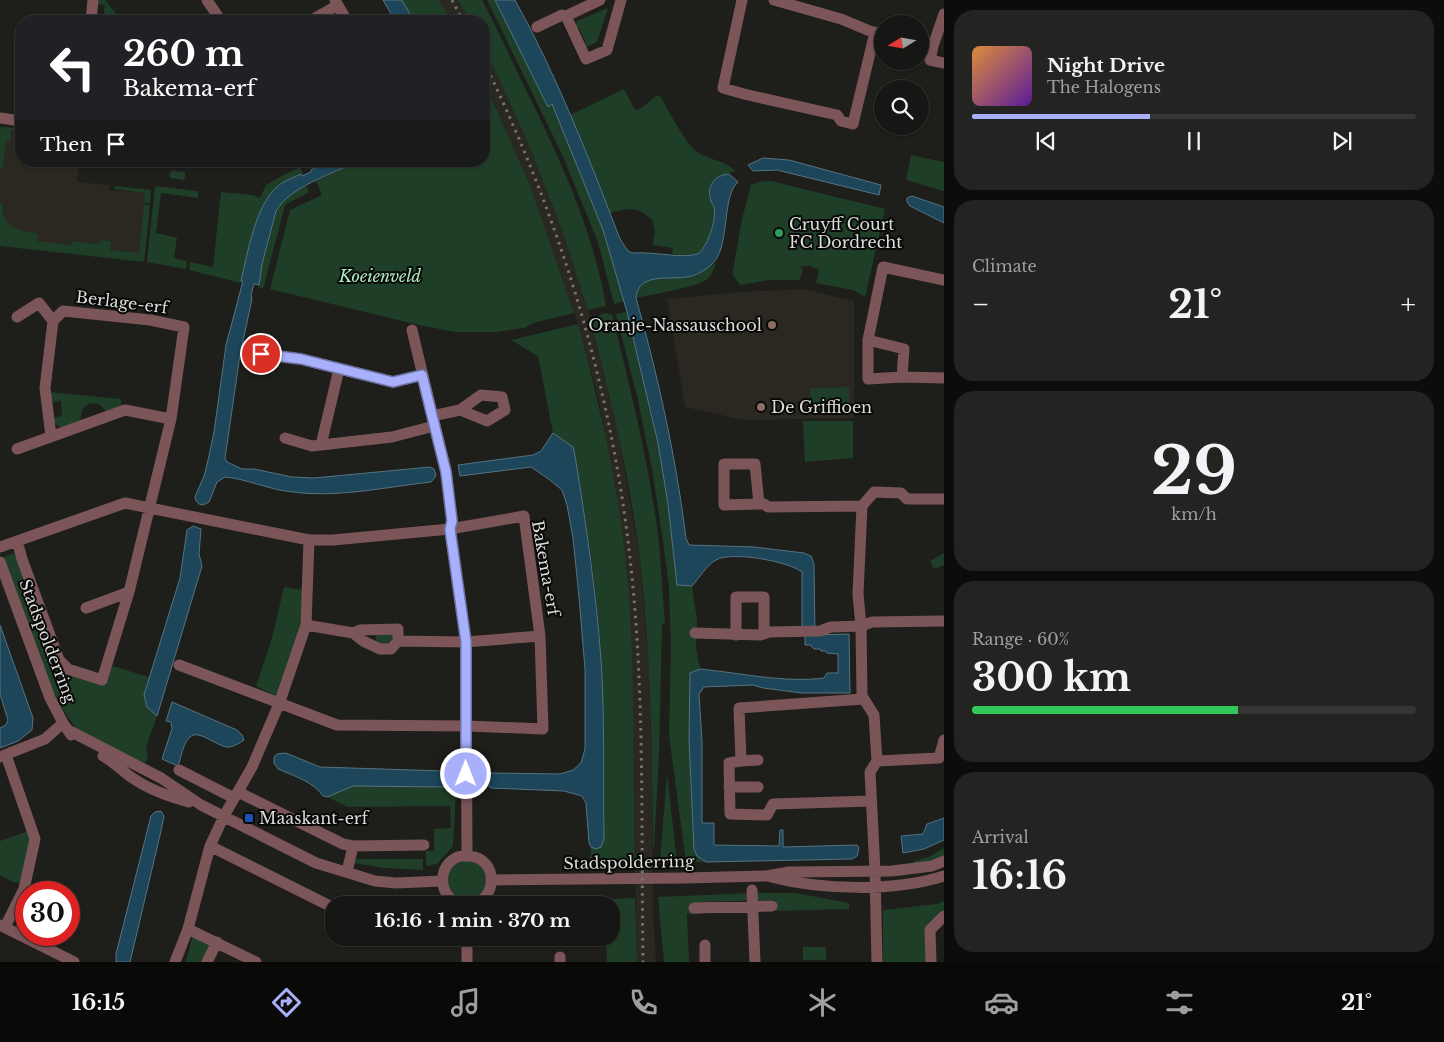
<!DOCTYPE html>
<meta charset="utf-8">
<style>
body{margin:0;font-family:"Libre Baskerville",serif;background:#232322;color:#f1f3f6;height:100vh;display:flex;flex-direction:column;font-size:19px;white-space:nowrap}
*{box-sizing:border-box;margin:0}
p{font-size:16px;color:#9e9fa0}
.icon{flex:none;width:28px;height:28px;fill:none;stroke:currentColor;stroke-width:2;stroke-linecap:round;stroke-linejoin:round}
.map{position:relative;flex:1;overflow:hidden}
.sheet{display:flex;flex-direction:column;gap:10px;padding:10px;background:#0c0c0b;width:500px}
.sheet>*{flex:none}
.top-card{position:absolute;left:15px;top:15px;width:475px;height:152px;border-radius:20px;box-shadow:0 1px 4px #0004,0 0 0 1px #353534;background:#202124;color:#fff;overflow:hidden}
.needle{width:32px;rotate:259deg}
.fabs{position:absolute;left:874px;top:15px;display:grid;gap:10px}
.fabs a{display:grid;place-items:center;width:55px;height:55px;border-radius:50%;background:#161614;box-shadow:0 1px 4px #0004,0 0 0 1px #353534;font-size:25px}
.speed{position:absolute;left:15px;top:881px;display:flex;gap:10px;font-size:25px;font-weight:700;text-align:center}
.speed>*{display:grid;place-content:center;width:65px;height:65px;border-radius:50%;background:#161614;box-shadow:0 1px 4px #0004,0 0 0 1px #353534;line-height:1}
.speed .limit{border:8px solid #d22;background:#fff;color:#111}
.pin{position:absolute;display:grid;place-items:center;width:42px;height:42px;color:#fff;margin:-21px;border:2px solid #fff;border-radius:50%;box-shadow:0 1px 5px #0007}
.me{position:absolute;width:55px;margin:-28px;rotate:0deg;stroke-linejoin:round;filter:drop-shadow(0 0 4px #0008)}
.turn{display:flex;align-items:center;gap:18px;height:105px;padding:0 25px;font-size:22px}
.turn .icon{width:65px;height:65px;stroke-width:2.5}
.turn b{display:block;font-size:35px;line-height:42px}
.then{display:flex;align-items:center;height:48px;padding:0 25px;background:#0003;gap:10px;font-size:19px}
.big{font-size:38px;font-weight:800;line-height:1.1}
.sheet .card{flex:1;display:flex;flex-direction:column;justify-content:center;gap:8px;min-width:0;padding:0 18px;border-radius:20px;background:#232322}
.sheet .dial{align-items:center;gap:0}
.dial b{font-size:65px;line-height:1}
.song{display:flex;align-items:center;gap:15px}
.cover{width:60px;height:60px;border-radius:8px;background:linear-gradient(135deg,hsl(30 70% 55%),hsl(270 70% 35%))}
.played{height:5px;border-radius:2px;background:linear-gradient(90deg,#a8b0fc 40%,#353534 40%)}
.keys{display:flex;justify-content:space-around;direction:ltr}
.heat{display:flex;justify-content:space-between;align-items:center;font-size:28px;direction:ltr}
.charge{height:8px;border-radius:4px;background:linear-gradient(90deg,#34c759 60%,#353534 0)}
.trip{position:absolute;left:325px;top:896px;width:295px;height:50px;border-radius:20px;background:#161614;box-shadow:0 1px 4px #0004,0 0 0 1px #353534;font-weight:800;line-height:50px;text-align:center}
.dock{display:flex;height:80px;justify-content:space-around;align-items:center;background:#090908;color:#9e9fa0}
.dock .icon{width:35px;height:35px}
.dock .active{color:#a8b0fc}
.dock b{font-size:22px;color:#f1f3f6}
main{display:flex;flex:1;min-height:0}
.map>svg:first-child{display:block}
.built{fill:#2a2820}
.green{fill:#1f3e28}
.water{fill:#1d465b;stroke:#567381}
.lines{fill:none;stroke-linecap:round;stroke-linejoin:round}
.minor{stroke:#7c5559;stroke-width:11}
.rail{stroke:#747471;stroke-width:3;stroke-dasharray:2.5 5;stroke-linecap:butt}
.route-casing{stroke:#6d72a4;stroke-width:12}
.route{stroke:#a8b0fc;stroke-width:9}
.leisure-dot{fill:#2e9e5b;stroke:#080807;stroke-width:2}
.education-dot{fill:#8d6e63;stroke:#080807;stroke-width:2}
.transit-dot{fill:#1a4fb4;stroke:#080807;stroke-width:2}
.labels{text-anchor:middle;stroke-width:4;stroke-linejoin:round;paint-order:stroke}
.poi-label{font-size:16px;fill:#dcdcda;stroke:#080807;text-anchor:start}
.park-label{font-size:16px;font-style:italic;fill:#b0ecbe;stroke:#080807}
.street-label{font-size:16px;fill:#dcdcda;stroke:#080807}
</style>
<main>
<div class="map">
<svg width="944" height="962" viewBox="0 0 944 962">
<rect width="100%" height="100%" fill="#1e1e1b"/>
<!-- built -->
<path class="built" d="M439,0H458L470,21H451Z
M484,46L527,141L562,230L586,303L616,419L640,558L649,666L652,775L653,913L656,962H637L632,725L627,572L615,488L598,397L578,324L530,185L484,81Z
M11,130L21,131V161H79L77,182L110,185V190L145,193L139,253L110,250V241L100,240L99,244L73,241L72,245L37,241V233L20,231L10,226L4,217L3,203H0V167H3L6,141Z
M803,289L854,301V418L743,420L685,407L667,299L740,292Z"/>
<!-- green -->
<path class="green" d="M96,0H105L122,21H103L105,5L97,4Z
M402,0H439L451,21H414Z
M458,0H482C498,30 512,61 527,92C561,161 593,230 606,306L588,310L562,230L527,141L484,46V21H470Z
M487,0H495L548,106L552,103L603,230L624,301L614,304L598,242L560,150Z
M608,8L597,42L586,47L585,41L579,28L575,26L577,21Z
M484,81L530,185L574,313L533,323L524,328L497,332H457L423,326L270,289L290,210L322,195L316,181L359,161H440L455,166H460L463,161H484Z
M624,89L635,110C644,109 650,99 658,95L661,97C668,110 686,144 697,152C710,160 723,160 736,171L724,175L709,191C710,198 714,204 715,210C716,215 712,223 711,229C705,255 697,257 672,254L673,248L653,245L655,231L653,221C638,206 629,208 610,213L570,115Z
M0,127L21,128V131L11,130L10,141H6L3,168L0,167Z
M911,155L944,162V191L906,180Z
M300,167L303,173L277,186L248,249L241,283L189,270L190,262L213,267L221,192L253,195L260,198L266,185L280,177Z
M171,171L185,172V178L183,180L171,178L169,176Z
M771,181L885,209L865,297L853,290L816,283L819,269L812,268L811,265L800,267L803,270L799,280H770L740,285L733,275V270L742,219L750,189L751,185L758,182Z
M114,186L151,190L150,203H144L145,193L114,189Z
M155,186L198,191V198L161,193L156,233L177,238L174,258L187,261L186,269L147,262Z
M306,186L309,192L285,205L264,286L263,288L258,287C261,268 270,218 280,203C287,194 297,190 306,186Z
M0,203H3C1,228 17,231 38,233L37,241L72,245V241L99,244L100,240L111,241L110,250L139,253L144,204L150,205L144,262L0,246Z
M716,263C714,269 712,276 706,280C694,288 652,294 636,298C638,269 675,282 692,276C701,273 708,267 716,263Z
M627,312L658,443L668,504L677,584L692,586L697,621L696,648L700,669L690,673C689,732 691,790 694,849L697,856L706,862H686L669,735L671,648L669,587L663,541L652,469L638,400L616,314Z
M605,313L612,315C629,383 646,451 656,520C661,554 662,589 665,623L662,624L659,756L654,847H653C652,751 651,655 640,559C630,478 611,398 590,319Z
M578,324C600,405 619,489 627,573C636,669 632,766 635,862L590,861L591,847L596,849L604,839C603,780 605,720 601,661C597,589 586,517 573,447L553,433L538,356L511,340Z
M849,387L850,412L811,413L810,388Z
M49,392L121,399V406L106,411L99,404C87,401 80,408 81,420L61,428L52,421L55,417L62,416L61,401L53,402L50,399Z
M803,421H853V458L805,462Z
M14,553L17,559L56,662L108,679L112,666L149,677C144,696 140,703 157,716L146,747L148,758L144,764L76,728L63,710L48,682L2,558Z
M944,553V565L934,569L930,561Z
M284,587L303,590L300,627L277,696L256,686L272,638Z
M375,631H395V640L382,647L376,640Z
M667,773L677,862H660Z
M457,774L453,846L437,864L426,866V851H434V829L451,828L450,806L348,807L327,797L353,786L444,787Z
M28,831L31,841L21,883L13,882L0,875V841Z
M944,848V857L915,867L914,861L929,857Z
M355,859H423V870L384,868L354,863Z
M448 880a19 19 0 1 1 38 0a19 19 0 1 1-38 0Z
M752,893H796L849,903V909L776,911L775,900L700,902V914H687L689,962H664L658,897Z
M635,898L637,962H607L606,938H611V905H604V899Z
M598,899V905H497V904Z
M944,901V910L926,931V962H883V910L937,904Z
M194,937L210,945L203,962H186L192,938Z
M803,947H826V960H803Z"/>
<!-- water -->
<path class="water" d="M383,0H402L414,21H395Z
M495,0H515C557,76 589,158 620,239L628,251L632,253C650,251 683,259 697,254C707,250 717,218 714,208C714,206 712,204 711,201C706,187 714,175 729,174L738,182C721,196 731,249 711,265C704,271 695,276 687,277C670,280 638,272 636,298C658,376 676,457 686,538L689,545L754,547L804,553L811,556L814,564L815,635L849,634L850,693H802L763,688L753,685L704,687L699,694L702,742V823H714V845L779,846L780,830H783V847L857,845L859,848L857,856L852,859L706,862L697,856L694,849L689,739L690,673L700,669C741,673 783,683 824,678L827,673H838V654L827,653L826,651H821L820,649H814L810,645H805V627H802V572C788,561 731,551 716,560C707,565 699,578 692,586L677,585L668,504L658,443L627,312L603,230L552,104L548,107Z
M763,158L789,160L881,185L879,195L777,170L753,171L748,165Z
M328,161H359C334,173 289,187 276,211L262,264L259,285L254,284L251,295L252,299L240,355L225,458L227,462L242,469H254L292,477L314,478L430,467L434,469L436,476L431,482C386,487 338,498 293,492C269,490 248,479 225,477L217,482L209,502L203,505L199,504L196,501L195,497L204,476L207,465L214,432L226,345L243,281H241C247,255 256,204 277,187C283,181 293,178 301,174L302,176L311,172V170Z
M912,196L944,207V223L910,206L907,202V198Z
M553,433L573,447L575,456C586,523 596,592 601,660C605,719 603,779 604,839L601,847L596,849L591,847L589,843L586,803L582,796L564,791L491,788L486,784L485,777L491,773L560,774L573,770L581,763L585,749V669L579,597L573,538L567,505L562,490L550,480L531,467L460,476L458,465L533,455L541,451Z
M193,526L201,529L199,554L202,566L157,716L147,707L144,695L180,578L187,530Z
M0,625L33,718L32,730L18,741L0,748V728L6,725L8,720L0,694Z
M172,702L237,730L242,735L244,740C240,743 235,746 230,747C219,749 199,728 190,737C183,743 181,758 178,766L162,759L172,729L171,722L166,721Z
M286,753L320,767L444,771V787L353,786L327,797L323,796C314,782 292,775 278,769L274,763V757L277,754Z
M161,811L164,816L161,831L130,962H116V954L151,816L155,812Z
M944,818V840L924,849L903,853L901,836L923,834L927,824Z"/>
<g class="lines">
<!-- minor -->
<path class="minor" d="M207,0L221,21
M335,0L347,21
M600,0L566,16L586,59L607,50L621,0
M742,0L723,88L744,94L837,115L841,121L853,124L875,32
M774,0L841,19L882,36
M944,14L933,46L930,60L944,63
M91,21L93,0
M310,21L338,5
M537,27L562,15L566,16
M0,118L21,121
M944,280L883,267L868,340V379L902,377L944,378
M17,317L39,303L53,321
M412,330L446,472L452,521L450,529L466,642L467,856
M868,340L904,349L902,377
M261,354L301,359L339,369
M432,416L460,410L481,395L502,397L505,410L487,421L460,410
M285,438L312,446L392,437L434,426
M321,445L339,369L393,382L422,375
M17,449L125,410L171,419
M724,464H755L759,504L724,505Z
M759,504H764L768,507L862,506L858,594L861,626L862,696L874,715L877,761L870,772L875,871L877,962
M862,506L874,492L901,493L907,499H944
M17,541L22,559L59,660L68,669L102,680L129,592L171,419L184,327L150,320L63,311L53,321L45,388L51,436
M0,547L125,503L309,540H333L450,529L524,516L540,636L543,729L467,726L337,725L179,665
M0,562L50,698L63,723L71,735
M86,608L129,592
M306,625L353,633L363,641L380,649H391L398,641L466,642L540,636
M353,633L360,630L398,629V641
M695,633L760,635L769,632L820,631L831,627L861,626L872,622L944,621
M736,635V597H764V634
M68,730L161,778L201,805L316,863L375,881L396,883L442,881
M103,756C114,762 121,770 131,777C148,789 170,797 189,802
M0,757L45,739L63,723
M758,760L741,761L739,708L863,699
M741,761L729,763L730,814L767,815L773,804L871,801
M877,761L939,758L944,740
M179,770L234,798
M729,787H758
M238,792L343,844L353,846L424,845
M210,846L334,908
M347,872L353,846
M771,877C821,890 894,892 944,876
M491,880L685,878L766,876L789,872L892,871L932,866L944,861
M752,890L755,962
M466,905C432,901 437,853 469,856C499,858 499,902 468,905
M694,908L772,906
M0,925L74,962
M5,927L24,889L35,839L6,755
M188,929L256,962
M467,938V962
M705,945V962
M560,957V962
M175,962L188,929L210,846L224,816L252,767L279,704L306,625L309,540
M207,962L217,942
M931,962L930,930L944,916"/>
<!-- rail -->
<path class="rail" d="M452,0L463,21
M484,62C560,218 611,385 630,558C645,691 641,828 643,962"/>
</g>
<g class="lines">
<defs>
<path id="route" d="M261,354L301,359L393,382L422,375L446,472L452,521L450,529L466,642V774"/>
</defs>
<!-- route casing -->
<use href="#route" class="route-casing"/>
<!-- route -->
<use href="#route" class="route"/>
</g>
<!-- markers -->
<circle class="leisure-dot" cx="779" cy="233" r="5"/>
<g class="education-dot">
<circle cx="772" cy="325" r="5"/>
<circle cx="761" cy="407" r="5"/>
</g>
<rect class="transit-dot" x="244" y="813" width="10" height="10" rx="2.5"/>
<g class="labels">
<!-- poi labels -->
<g class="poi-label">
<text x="789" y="230">Cruyff Court<tspan x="789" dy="18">FC Dordrecht</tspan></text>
<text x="762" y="331" text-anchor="end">Oranje-Nassauschool</text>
<text x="771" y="413">De Griffioen</text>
<text x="259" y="824">Maaskant-erf</text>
</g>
<!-- park labels -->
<g class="park-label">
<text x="380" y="282">Koeienveld</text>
</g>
<!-- street labels -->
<g class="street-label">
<text transform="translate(122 302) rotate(7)" y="6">Berlage-erf</text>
<text transform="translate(546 568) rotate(80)" y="6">Bakema-erf</text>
<text transform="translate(48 641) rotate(69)" y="6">Stadspolderring</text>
<text transform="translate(629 862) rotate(-1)" y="6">Stadspolderring</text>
</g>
</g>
</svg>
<div class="fabs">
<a><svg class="needle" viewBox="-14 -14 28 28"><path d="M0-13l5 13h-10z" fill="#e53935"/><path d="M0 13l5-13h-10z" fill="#9e9fa0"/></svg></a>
<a><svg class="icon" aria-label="search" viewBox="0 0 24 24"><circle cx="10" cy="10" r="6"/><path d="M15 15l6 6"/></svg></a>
</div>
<div class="speed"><div class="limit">30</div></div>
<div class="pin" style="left:261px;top:354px;background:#d93025"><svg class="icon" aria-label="arrive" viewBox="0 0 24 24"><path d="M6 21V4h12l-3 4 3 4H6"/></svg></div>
<svg class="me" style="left:466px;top:774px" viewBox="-20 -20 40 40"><circle r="17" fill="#a8b0fc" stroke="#fff" stroke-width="3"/><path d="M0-11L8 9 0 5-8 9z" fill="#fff"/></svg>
<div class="trip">16:16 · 1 min · 370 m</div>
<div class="top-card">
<div class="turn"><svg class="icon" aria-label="left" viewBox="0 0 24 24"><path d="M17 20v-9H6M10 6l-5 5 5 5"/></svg><div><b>260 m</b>Bakema-erf</div></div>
<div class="then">Then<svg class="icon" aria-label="arrive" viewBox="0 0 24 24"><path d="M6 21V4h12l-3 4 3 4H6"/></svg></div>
</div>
</div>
<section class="sheet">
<div class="card">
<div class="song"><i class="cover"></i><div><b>Night Drive</b><p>The Halogens</p></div></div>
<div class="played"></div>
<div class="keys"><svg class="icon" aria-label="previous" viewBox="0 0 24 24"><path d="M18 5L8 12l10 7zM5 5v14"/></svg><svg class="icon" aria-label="pause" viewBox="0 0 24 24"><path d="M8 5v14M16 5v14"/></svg><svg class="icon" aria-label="next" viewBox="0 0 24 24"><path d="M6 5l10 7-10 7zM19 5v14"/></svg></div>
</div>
<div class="card"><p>Climate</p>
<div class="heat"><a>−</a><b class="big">21°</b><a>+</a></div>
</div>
<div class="card dial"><b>29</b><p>km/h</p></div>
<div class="card"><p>Range · 60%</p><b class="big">300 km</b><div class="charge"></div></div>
<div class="card"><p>Arrival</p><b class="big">16:16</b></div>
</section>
</main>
<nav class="dock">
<b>16:15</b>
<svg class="icon active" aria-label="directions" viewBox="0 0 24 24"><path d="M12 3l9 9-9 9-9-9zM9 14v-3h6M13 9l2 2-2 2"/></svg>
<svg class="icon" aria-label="music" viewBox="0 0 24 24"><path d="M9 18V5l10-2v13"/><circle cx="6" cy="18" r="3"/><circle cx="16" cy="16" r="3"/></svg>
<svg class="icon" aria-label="phone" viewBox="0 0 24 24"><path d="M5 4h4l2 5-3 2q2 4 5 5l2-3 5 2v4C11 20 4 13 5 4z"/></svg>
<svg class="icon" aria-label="climate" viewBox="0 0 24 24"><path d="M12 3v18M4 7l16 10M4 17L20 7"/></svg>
<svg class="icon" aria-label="car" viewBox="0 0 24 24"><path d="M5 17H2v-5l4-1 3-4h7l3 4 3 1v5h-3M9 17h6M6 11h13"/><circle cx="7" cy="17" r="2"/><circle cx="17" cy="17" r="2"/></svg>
<svg class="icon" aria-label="filters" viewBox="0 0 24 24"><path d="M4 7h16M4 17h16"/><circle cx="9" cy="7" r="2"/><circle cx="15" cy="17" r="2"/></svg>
<b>21°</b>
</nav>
